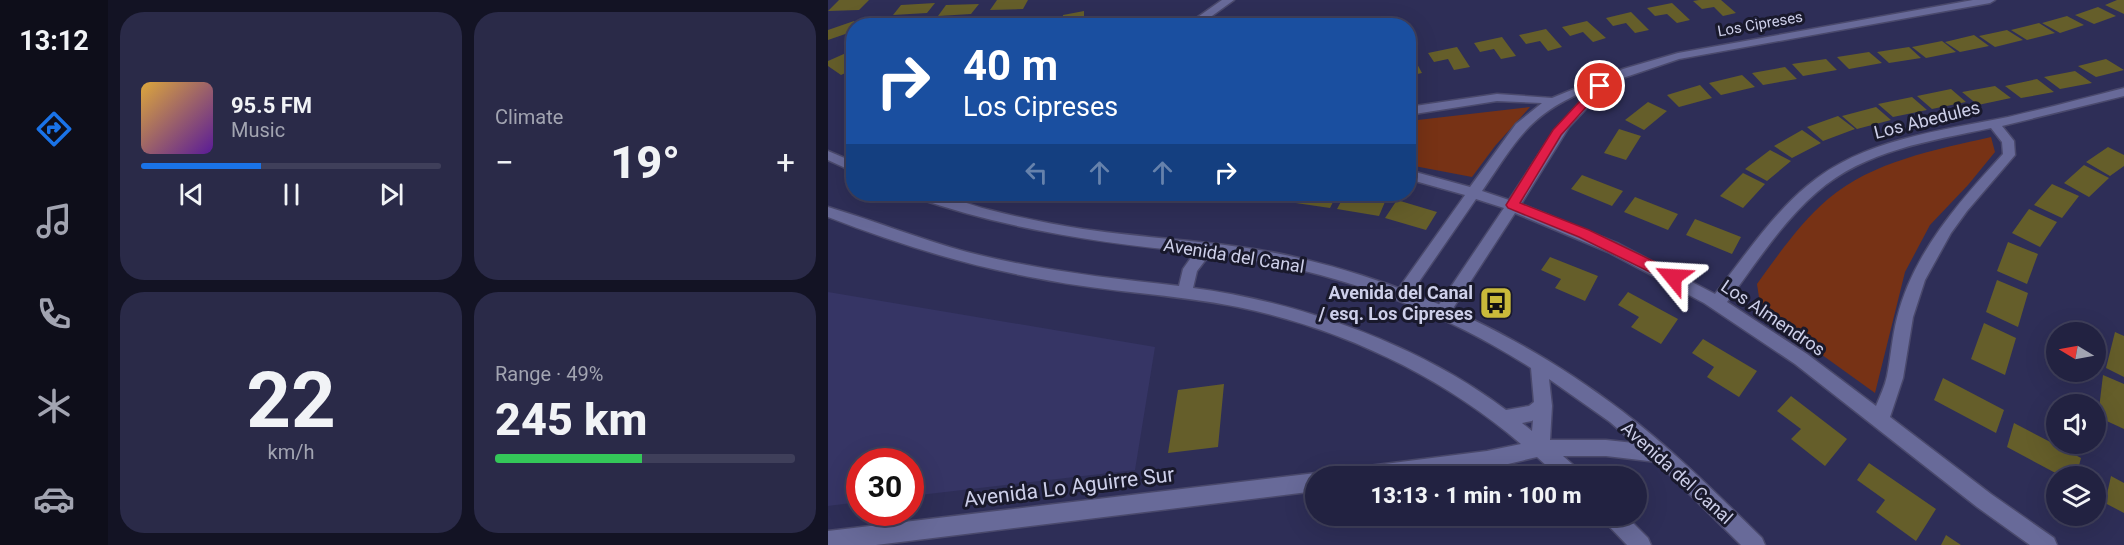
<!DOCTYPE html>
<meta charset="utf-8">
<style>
body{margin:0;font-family:Roboto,sans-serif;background:#2a2a48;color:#f1f3f6;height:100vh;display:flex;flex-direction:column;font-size:22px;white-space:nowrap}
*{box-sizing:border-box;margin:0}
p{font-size:20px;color:#a2a4b1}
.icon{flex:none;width:33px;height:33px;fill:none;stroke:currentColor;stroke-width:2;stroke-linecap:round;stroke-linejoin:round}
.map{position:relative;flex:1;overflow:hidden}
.sheet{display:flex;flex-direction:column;gap:12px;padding:12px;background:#131324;width:720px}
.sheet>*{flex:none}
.hud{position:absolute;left:18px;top:18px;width:570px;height:183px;border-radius:24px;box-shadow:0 6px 24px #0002,0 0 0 2px #3f3f5a;background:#1a4fa0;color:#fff;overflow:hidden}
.needle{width:39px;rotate:280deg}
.controls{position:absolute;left:1218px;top:322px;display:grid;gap:12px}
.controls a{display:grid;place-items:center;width:60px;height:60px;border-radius:50%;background:#222241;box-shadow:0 6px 24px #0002,0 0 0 2px #3f3f5a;font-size:30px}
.speed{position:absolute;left:18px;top:448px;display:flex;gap:12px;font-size:30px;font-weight:700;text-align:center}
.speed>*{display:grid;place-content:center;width:78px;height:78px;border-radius:50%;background:#222241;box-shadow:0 6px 24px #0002,0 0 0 2px #3f3f5a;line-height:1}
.speed .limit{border:9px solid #d22;background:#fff;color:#111}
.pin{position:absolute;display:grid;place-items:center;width:51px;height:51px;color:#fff;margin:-26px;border:3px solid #fff;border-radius:50%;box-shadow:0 2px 6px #0007}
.me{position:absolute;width:66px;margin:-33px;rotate:297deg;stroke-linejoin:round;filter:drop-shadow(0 0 4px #0008)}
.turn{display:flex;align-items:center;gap:21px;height:126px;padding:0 18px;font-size:27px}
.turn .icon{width:78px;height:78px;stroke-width:2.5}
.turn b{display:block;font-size:42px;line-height:51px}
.lanes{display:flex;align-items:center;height:57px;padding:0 18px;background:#0003;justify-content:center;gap:30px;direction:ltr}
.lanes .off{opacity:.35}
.big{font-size:45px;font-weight:800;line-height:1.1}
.sheet .tile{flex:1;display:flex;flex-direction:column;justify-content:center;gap:9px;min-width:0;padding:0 21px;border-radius:24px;background:#2a2a48}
.sheet .dial{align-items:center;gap:0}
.dial b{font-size:78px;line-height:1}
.song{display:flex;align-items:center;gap:18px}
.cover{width:72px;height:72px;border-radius:9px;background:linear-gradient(135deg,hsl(40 70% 55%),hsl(270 70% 35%))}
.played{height:6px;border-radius:3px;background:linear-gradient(90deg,#1a73e8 40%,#3f3f5a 40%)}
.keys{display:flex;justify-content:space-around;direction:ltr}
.heat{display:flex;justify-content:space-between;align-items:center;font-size:33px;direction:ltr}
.charge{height:9px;border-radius:4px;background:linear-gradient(90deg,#34c759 49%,#3f3f5a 0)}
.sheet .tiles{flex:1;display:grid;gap:12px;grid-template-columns:repeat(2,1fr)}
.trip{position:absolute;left:477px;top:466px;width:342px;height:60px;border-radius:30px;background:#222241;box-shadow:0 6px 24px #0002,0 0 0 2px #3f3f5a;font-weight:800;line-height:60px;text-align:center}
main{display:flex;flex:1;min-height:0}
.tabs{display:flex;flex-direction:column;width:108px;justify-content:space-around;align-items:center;background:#0e0e1a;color:#a2a4b1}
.tabs .icon{width:42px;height:42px}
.tabs .active{color:#1a73e8}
.tabs b{font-size:27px;color:#f1f3f6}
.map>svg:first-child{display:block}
.built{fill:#363565}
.green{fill:#773215}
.building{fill:#655e2a}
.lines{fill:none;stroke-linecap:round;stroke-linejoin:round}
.street-casing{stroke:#4a496c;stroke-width:3}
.secondary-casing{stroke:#4a496c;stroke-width:3}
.street{fill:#686a99;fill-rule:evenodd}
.secondary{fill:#686a99;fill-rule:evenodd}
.route{fill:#e11d48;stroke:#92132f;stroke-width:1.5}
.labels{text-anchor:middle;stroke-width:6;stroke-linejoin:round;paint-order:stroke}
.far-street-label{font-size:15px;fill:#cdcfe9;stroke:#19192c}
.street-label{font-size:18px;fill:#cdcfe9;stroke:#19192c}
.poi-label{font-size:18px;font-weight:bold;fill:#cdcfe9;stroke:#19192c;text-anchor:end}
.near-street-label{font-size:21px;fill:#cdcfe9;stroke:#19192c}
</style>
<main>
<nav class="tabs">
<b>13:12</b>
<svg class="icon active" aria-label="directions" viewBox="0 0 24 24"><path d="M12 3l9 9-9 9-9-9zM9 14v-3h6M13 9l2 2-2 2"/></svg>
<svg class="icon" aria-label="music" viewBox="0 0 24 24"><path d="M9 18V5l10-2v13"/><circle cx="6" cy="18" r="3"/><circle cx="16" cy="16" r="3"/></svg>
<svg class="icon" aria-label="phone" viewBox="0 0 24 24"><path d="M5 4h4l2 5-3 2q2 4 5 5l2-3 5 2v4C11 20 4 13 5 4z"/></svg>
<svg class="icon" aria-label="climate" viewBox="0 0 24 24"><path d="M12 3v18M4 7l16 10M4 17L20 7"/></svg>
<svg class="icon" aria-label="car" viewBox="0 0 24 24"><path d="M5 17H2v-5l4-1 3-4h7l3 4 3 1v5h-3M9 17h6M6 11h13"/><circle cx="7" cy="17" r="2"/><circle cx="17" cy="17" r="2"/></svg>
</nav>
<section class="sheet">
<div class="tiles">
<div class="tile">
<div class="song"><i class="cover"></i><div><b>95.5 FM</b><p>Music</p></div></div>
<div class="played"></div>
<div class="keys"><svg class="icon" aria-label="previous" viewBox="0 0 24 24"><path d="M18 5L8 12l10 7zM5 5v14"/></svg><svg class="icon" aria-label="pause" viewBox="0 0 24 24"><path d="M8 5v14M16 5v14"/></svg><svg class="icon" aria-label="next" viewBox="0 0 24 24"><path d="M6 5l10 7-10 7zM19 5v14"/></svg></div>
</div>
<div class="tile"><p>Climate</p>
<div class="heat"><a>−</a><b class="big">19°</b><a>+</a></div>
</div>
<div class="tile dial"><b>22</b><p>km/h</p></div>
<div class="tile"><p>Range · 49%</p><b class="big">245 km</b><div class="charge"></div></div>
</div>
</section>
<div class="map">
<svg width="1296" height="545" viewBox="0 0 1296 545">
<rect width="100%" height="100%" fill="#2e2e57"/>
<!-- built -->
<path class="built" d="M0,292L327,347L307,470L83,496L82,462H32L31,502L0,506Z"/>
<!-- green -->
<path class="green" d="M702,107L667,146L644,177L581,165V121Z
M1163,137L1167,152L1140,185L1102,225L1077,272L1047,393L933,311L929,284C950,255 972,223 1000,199C1045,161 1107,150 1163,137Z"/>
<!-- building -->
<path class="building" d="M11,0H41L31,10L0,11Z
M169,0H200L195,9L162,10Z
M871,0H893L908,13L895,16L886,7L874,9L865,1Z
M1289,0H1296V14L1277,5Z
M107,3L99,13L65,15L73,5Z
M844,3L862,20L849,23L839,14L827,16L819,8Z
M151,4L143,14L110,16L118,5Z
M1270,7L1288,16L1266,24L1247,15Z
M256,11V26H234L235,15Z
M803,12L821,30L807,33L798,23L785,26L778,18Z
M1239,16L1256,25L1232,33L1214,23Z
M26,21L29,26H26V31L0,40V30Z
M759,21L778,38L765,42L755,32L742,36L734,27Z
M1211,23L1227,33L1199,40L1183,30Z
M718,29L734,47L720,51L712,41L698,44L691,35Z
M1179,30L1195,40L1167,47L1151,36Z
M1146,35L1161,46L1132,52L1117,42Z
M674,37L688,56L673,59L666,49L652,52L646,43Z
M1114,41L1128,52L1098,58L1084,47Z
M629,47L642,67L626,70L620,59L606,62L600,53Z
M1081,47L1093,58L1061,63L1049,52Z
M1041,52L1054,63L1021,69L1009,57Z
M18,53L26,58V69L13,75L0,66V61Z
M583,53L594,73L580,76V54Z
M998,59L1009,70L975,76L964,64Z
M1278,59L1296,70L1268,77L1250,66Z
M957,67L969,79L935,85L924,73Z
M1247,71L1264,83L1232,89L1216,77Z
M914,75L927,87L893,95L881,83Z
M1209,79L1226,92L1193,98L1177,86Z
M872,85L884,98L851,107L839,95Z
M1167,86L1183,98L1150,105L1134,92Z
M1123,89L1138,102L1104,109L1089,96Z
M1084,97L1099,110L1065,117L1050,104Z
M820,102L839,111L816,130L797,120Z
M1048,107L1063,120L1029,129L1014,116Z
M1010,116L1027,129L995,141L979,127Z
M791,129L813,136L798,160L776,153Z
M974,130L993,143L964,158L946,146Z
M1280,147L1296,155V166L1282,176L1258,162Z
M942,150L963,161L939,181L917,169Z
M1256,165L1281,178L1261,197L1236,183Z
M915,173L937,184L915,208L892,196Z
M754,175L795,191L784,206L743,189Z
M1224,184L1251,196L1234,218L1206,205Z
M415,194H449L445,199Z
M465,194H509L502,208L461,202Z
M517,194H533L559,197L551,216L509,209Z
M807,197L850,214L840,230L796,212Z
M569,200L609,212L598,230L557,218Z
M1201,209L1229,222L1212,247L1184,233Z
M867,219L913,237L904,254L858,235Z
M1180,242L1210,254L1199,284L1169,271Z
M722,257L770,276L757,301L727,288L733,279L713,270Z
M1169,280L1200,293L1190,327L1158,312Z
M800,292L850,319L833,344L803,327L811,317L790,305Z
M1156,323L1188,338L1177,375L1143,359Z
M1287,332L1296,336V377L1278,368Z
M875,339L929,371L911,397L879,377L886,367L864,353Z
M1275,375L1296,384V429L1270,417Z
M1115,378L1176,410L1168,433L1106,400Z
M396,384L390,447L340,453L350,390Z
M963,396L1019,439L997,466L963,439L973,429L949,411Z
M1186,423L1253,458L1248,477H1235L1179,447Z
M1041,463L1108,509L1088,541L1048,512L1057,500L1029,480Z
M1283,476L1296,483V513L1277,503Z
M1118,535L1133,545H1113Z"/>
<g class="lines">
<defs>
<path id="street" d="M394,0H406L370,26H357Z
M1145,0H1167L1162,3L851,59L783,82L741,127L693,204L791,244L887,294C916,257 943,216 979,186C1034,139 1112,131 1180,117C1219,108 1257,98 1296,88V96L1174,126L1186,141L1187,155L1139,211L1123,233L1097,280L1085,317L1075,378L1062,417L1163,494L1226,538L1229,545H1202L1149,507L967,364L876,303L780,252L687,213L620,316L614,318L608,316L606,312L676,208L648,199L579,299H569L566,295L637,195L580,179V170L642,187L688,124L714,103L669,101L580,115V107L669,94L724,98L795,69L850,53ZM763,89L722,137L681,200L654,191C689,140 702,112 763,89ZM1163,128L1174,142L1175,154C1131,202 1085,253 1069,318C1064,337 1063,357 1059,376C1057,386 1052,396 1048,406L979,354L899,302C927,265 953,223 989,192C1037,150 1102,141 1163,128Z"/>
<path id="secondary" d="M0,151L26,162V172L0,160Z
M84,194C110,191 137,204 162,210C193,218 224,224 255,229C328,240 403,241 475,259C591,287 699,339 794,411C844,449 889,494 934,538L937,545H913L829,462L778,456H735L752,471L754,477H731L709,457L659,469L594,477H516L518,471L525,468L659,451L693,444C614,376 513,328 410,307C345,294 278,292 213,279C140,266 69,244 0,217V207C47,221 92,239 139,252C209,270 279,278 351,286L355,269L367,252C271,243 178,229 86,197ZM382,254C496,267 606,306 703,368L706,402L701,406L678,410C592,345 472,302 365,288L369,271ZM721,379L782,422L806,443L778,440H722L724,406ZM705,420L704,431L694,423L704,421Z
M488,473L495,477H488V491L48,545H0V531Z
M775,516H798L820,538L823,545H799L778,523Z"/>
</defs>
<!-- street casing -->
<use href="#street" class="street-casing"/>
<!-- secondary casing -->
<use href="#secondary" class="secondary-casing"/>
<!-- street -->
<use href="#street" class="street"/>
<!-- secondary -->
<use href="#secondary" class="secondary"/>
</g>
<!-- route -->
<path class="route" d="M772,83L777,86L733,135L692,203L761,230L850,273L852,277L850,281H840L751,237L680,208L678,205L725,130L768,84Z"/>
<!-- icons -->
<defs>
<symbol id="bus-square" viewBox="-11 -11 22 22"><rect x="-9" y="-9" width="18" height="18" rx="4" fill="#caba3a" stroke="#19192c"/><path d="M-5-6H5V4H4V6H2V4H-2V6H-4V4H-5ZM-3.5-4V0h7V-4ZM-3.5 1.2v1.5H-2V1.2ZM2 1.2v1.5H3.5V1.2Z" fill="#111"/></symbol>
</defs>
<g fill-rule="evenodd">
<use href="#bus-square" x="649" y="284" width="38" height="38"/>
</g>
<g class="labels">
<!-- far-street labels -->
<g class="far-street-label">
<text transform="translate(932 24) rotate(-10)" y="5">Los Cipreses</text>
</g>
<!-- street labels -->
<g class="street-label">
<text transform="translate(1099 120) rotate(-14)" y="6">Los Abedules</text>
<text transform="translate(406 256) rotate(9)" y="6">Avenida del Canal</text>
<text transform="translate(945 318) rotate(34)" y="6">Los Almendros</text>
<text transform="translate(849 473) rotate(42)" y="6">Avenida del Canal</text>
</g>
<!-- poi labels -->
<g class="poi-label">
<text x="645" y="299">Avenida del Canal<tspan x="645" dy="21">/ esq. Los Cipreses</tspan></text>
</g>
<!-- near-street labels -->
<g class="near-street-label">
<text transform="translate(241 487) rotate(-7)" y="7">Avenida Lo Aguirre Sur</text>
</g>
</g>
</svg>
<div class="controls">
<a><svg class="needle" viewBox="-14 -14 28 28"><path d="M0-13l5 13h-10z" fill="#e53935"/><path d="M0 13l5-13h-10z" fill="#a2a4b1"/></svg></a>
<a><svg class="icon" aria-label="sound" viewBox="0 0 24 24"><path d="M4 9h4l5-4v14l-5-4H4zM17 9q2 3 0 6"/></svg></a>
<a><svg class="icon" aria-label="layers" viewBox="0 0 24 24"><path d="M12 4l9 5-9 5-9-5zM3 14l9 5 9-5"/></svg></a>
</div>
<div class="speed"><div class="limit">30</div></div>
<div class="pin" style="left:772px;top:86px;background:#d93025"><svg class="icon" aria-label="arrive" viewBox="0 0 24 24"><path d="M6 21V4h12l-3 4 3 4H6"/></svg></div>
<svg class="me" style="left:845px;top:277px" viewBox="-20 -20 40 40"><path d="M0-17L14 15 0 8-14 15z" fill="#e11d48" stroke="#fff" stroke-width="4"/></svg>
<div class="trip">13:13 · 1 min · 100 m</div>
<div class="hud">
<div class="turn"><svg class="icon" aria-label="right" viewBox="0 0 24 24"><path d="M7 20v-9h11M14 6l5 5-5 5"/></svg><div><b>40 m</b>Los Cipreses</div></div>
<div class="lanes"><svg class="icon off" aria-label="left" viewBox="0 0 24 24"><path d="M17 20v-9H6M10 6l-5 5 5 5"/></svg><svg class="icon off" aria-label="ahead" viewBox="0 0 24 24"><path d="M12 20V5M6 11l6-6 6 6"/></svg><svg class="icon off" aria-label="ahead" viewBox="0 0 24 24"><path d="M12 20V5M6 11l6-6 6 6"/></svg><svg class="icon" aria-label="right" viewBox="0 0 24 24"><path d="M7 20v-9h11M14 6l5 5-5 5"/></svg></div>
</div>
</div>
</main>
